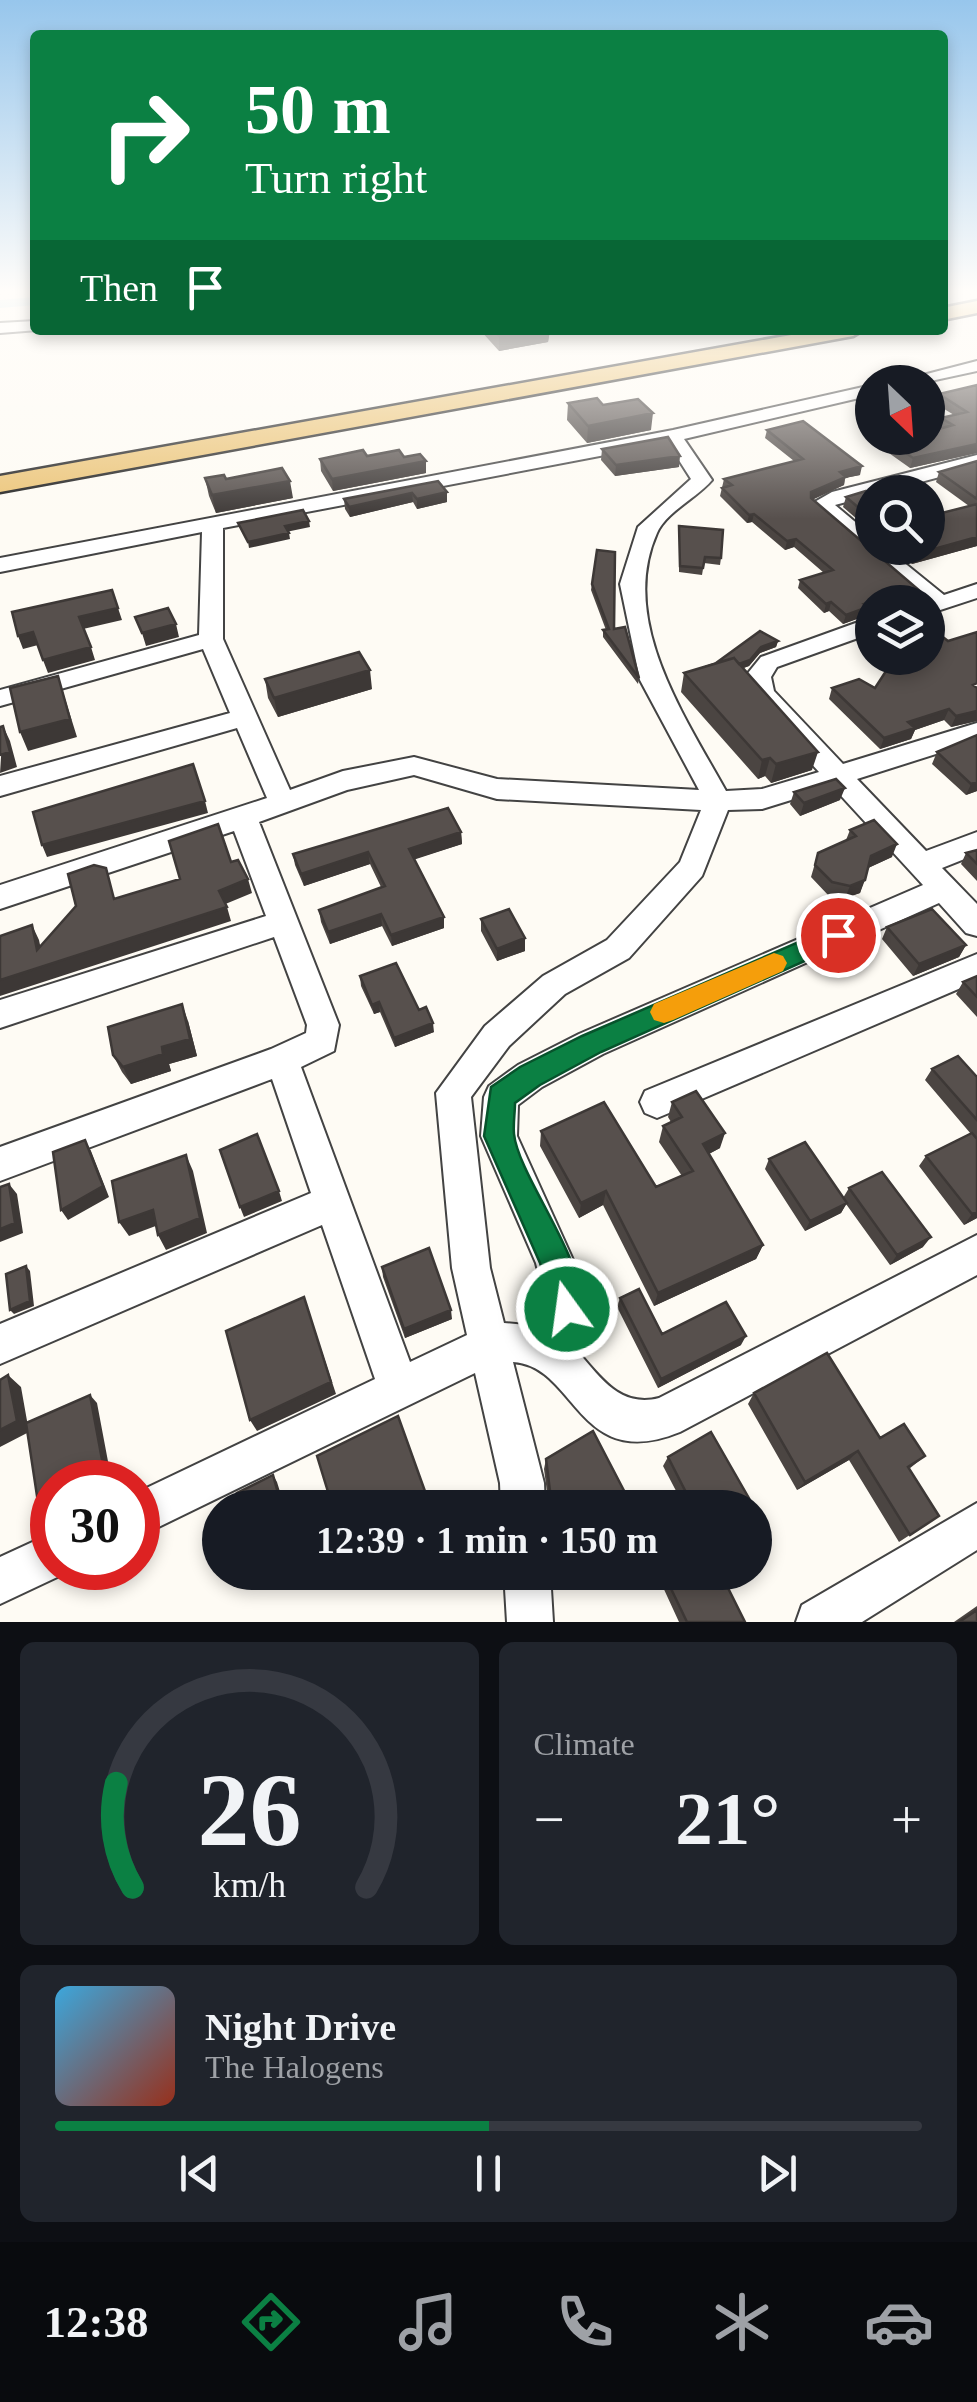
<!DOCTYPE html>
<meta charset="utf-8">
<style>
body{margin:0;font-family:"Times New Roman",serif;background:#20242c;color:#f1f3f6;height:100vh;display:flex;flex-direction:column;font-size:38px;white-space:nowrap}
*{box-sizing:border-box;margin:0}
p{font-size:32px;color:#9ea1a6}
.icon{flex:none;width:55px;height:55px;fill:none;stroke:currentColor;stroke-width:2;stroke-linecap:round;stroke-linejoin:round}
.map{position:relative;height:1622px;overflow:hidden}
.panel{display:flex;flex-direction:column;gap:20px;padding:20px;background:#0d0f14;flex:1}
.panel>*{flex:none}
.hud{position:absolute;left:30px;top:30px;width:918px;height:305px;border-radius:10px;box-shadow:0 5px 15px #0003;background:#0b8043;color:#fff;overflow:hidden}
.needle{width:65px;rotate:155deg}
.controls{position:absolute;left:855px;top:365px;display:grid;gap:20px}
.controls a{display:grid;place-items:center;width:90px;height:90px;border-radius:50%;background:#171b24;box-shadow:0 5px 15px #0003;font-size:50px}
.speed{position:absolute;left:30px;top:1460px;display:flex;gap:20px;font-size:50px;font-weight:700;text-align:center}
.speed>*{display:grid;place-content:center;width:130px;height:130px;border-radius:50%;background:#171b24;box-shadow:0 5px 15px #0003;line-height:1}
.speed .limit{border:15px solid #d22;background:#fff;color:#111}
.pin{position:absolute;display:grid;place-items:center;width:85px;height:85px;color:#fff;margin:-42px;border:5px solid #fff;border-radius:50%;box-shadow:0 2px 10px #0007}
.me{position:absolute;width:110px;margin:-55px;rotate:346deg;stroke-linejoin:round;filter:drop-shadow(0 0 8px #0008)}
.turn{display:flex;align-items:center;gap:35px;height:210px;padding:0 50px;font-size:45px}
.turn .icon{width:130px;height:130px;stroke-width:2.5}
.turn b{display:block;font-size:70px;line-height:85px}
.then{display:flex;align-items:center;height:95px;padding:0 50px;background:#0003;gap:20px;font-size:38px}
.big{font-size:75px;font-weight:700;line-height:1.1}
.panel .tile{flex:1;display:flex;flex-direction:column;justify-content:center;gap:15px;min-width:0;padding:0 35px;border-radius:15px;background:#20242c}
.panel .dial{align-items:center;gap:0}
.dial svg{height:260px;overflow:visible;fill:none;stroke:#363941;stroke-width:7;stroke-linecap:round;text-anchor:middle}
.dial text{fill:#f1f3f6;stroke:none}
.song{display:flex;align-items:center;gap:30px}
.cover{width:120px;height:120px;border-radius:15px;background:linear-gradient(135deg,hsl(200 70% 55%),hsl(10 70% 35%))}
.played{height:10px;border-radius:5px;background:linear-gradient(90deg,#0b8043 50%,#363941 50%)}
.keys{display:flex;justify-content:space-around;direction:ltr}
.heat{display:flex;justify-content:space-between;align-items:center;font-size:55px;direction:ltr}
.panel .tiles{flex:1;display:grid;gap:20px;grid-template-columns:1fr 1fr}
.tile:last-child{grid-column:span 2}
.trip{position:absolute;left:202px;top:1490px;width:570px;height:100px;border-radius:50px;background:#171b24;box-shadow:0 5px 15px #0003;font-weight:700;line-height:100px;text-align:center}
.tabs{display:flex;height:160px;justify-content:space-around;align-items:center;background:#090b0e;color:#9ea1a6}
.tabs .icon{width:70px;height:70px}
.tabs .active{color:#0b8043}
.tabs b{font-size:45px;color:#f1f3f6}
.map>svg:first-child{display:block}
.lines{fill:none;stroke-linecap:round;stroke-linejoin:round}
.canal{fill:#bde2f1;fill-rule:evenodd}
.minor-casing{stroke:#434343;stroke-width:4}
.major-casing{stroke:#212121;stroke-width:5}
.minor{fill:#fff;fill-rule:evenodd}
.major{fill:#ebc477;fill-rule:evenodd}
.wall{fill:#4b4542}
.shaded-wall{fill:#3d3836}
.building{fill:#57504d;stroke:#3d3836;stroke-width:2.5}
.route{fill:#0b8043;stroke:#07532c;stroke-width:2.5}
.slow{fill:#f59e0b}
</style>
<div class="map">
<svg width="977" height="1622" viewBox="0 0 977 1622">
<rect width="100%" height="100%" fill="#fefbf4"/>
<g class="lines">
<!-- canal -->
<path class="canal" d="M35,297V305L0,308V300Z"/>
<defs>
<path id="minor" d="M35,321V330H38L0,333V323Z
M977,361V371L926,382H896Z
M872,385V395L684,439L712,480C697,498 666,512 657,533C618,620 685,717 726,791L762,789L819,772L754,701L747,686L748,673L761,657L864,620L872,618V633L777,667L771,677L774,691L843,764L977,723V741L857,779L926,851L977,832V854L942,868L977,904V936L966,933L939,903L603,1054L542,1087L518,1105L517,1136L574,1262L587,1309L571,1344C597,1372 617,1409 659,1398L977,1235V1275L680,1432C577,1474 577,1366 513,1362L544,1483L545,1508H501L500,1483L475,1373L138,1537V1492L375,1379L322,1225L0,1364V1324L311,1193L272,1079L0,1181V1147L271,1049L306,1033L307,1025L274,937L0,1028V1000L266,916L234,831L0,909V885L267,798L237,728L0,796V776L230,713L203,649L0,706V690L199,635L202,532L0,572V558L673,430ZM668,443L691,479L638,527L620,584L640,680L699,790L497,779L414,757L343,771L290,790L223,639V528ZM414,775L497,799L701,810L680,862L607,940L543,976L485,1026L436,1093L452,1268L467,1335L410,1362L301,1067L334,1051L339,1025L259,822L347,790ZM833,787L923,885L579,1034L518,1065L489,1086L484,1097L481,1136L536,1263L547,1307L537,1326L504,1323L490,1268L471,1097L509,1046L565,994L629,958L702,876L728,810L762,809Z
M977,455V467L835,505L872,536V548H886L944,595L977,584V598L928,614V602H920L924,601L811,504L832,492Z
M977,954V981L669,1113L657,1118L645,1113L640,1102L645,1091Z
M977,1503V1550L862,1622H796L802,1605Z
M52,1533V1568H70L68,1572L0,1604V1557Z
M504,1572H550L553,1622H507Z"/>
<path id="major" d="M977,301V313L942,320V308Z
M819,330H863L853,336L0,492V476Z"/>
</defs>
<!-- minor casing -->
<use href="#minor" class="minor-casing"/>
<!-- major casing -->
<use href="#major" class="major-casing"/>
<!-- minor -->
<use href="#minor" class="minor"/>
<!-- major -->
<use href="#major" class="major"/>
</g>
<!-- wall -->
<path class="wall" d="M480,330H550L548,342L499,351Z
M977,385V453L910,468L886,451L889,441L940,429L938,427L941,418L954,415L936,404L939,394Z
M568,403L603,405L651,430L587,443L567,420Z
M767,430L860,475L845,478L844,485L812,500L917,602H901L899,601L893,602H872L865,616L843,624L829,611L824,613L798,588L800,580L824,573L794,547L785,550L752,522L747,523L720,496L724,479L794,461L765,438Z
M602,449L679,467L615,476L601,460Z
M367,456L404,457L426,473L333,491L321,471L320,459Z
M977,461V546L912,564L891,548H928L938,514L969,506L936,482L939,472Z
M205,478L226,479L293,498L216,513L209,496Z
M438,481L447,492V502L417,509L413,502L350,517L345,509L344,499Z
M872,496V532L843,507L846,497Z
M679,526L721,558L720,565L704,563L702,575L679,572Z
M597,550L614,629L639,678L638,684L603,637V630H606L591,590Z
M778,641L776,647L760,653L749,666L743,668L812,770L771,783L765,776L758,779L681,692L684,673Z
M895,658L977,721L951,727L944,720L915,730L911,739L880,749L829,699L832,688H875L891,669Z
M265,679L372,689L278,717L268,698Z
M977,735V791L966,795L932,764L937,752Z
M794,792L840,800L800,816L790,804Z
M850,830L892,857L868,868L860,893L845,898L828,895L811,877L818,853L846,840Z
M461,832L462,844L414,859L444,917V928L392,946L382,926L330,944L321,922L319,910L381,887L370,864L304,886L295,865L293,854Z
M977,850V881L961,864L966,853Z
M481,919L525,938V951L497,961L481,931Z
M887,927L966,945L959,957L913,976L882,939Z
M360,976L434,1032L395,1047L380,1012L374,1014L361,986Z
M977,976V1017L956,994L963,982Z
M188,1021L197,1056L169,1064L171,1071L131,1084L122,1072L113,1055Z
M932,1069L977,1077V1218L964,1225L919,1166L926,1156L971,1134L925,1080Z
M672,1102L720,1148L709,1154L763,1245L756,1259L654,1306L603,1205L579,1218L540,1146L541,1131L656,1187L682,1176L659,1142L663,1126L671,1122L668,1117Z
M769,1159L843,1198L849,1188L923,1247L890,1265L846,1204L841,1213L805,1231L765,1169Z
M382,1267L452,1319L405,1338L383,1277Z
M620,1298L662,1334L741,1345L658,1388L617,1307Z
M754,1393L925,1456L909,1469L939,1516L899,1542L849,1460L797,1490L748,1404Z
M668,1457L753,1508H685L663,1466Z
M546,1459L633,1508H544L545,1503L548,1500L544,1469Z
M656,1572H720L745,1622H679Z
M977,1606V1622H954Z"/>
<!-- shaded-wall -->
<path class="shaded-wall" d="M534,330H550L548,342L499,351V336Z
M653,413L651,430L587,443L588,426Z
M977,444V453L910,468L913,458Z
M680,456L679,467L615,476L616,465Z
M426,461V473L333,491L332,479Z
M862,466L860,475L845,478L844,485L809,501L811,492L840,472Z
M290,481L293,498L216,513L212,495Z
M447,492V502L417,509V499Z
M412,493L413,502L350,517L349,507Z
M754,514L752,522L747,523L749,515Z
M309,521L310,527L286,532L285,526Z
M289,533L290,539L249,548L248,542Z
M977,537V546L912,564L916,554Z
M796,539L794,547L785,550L787,541Z
M902,592L899,601L893,602H872V609L867,610L865,616L843,624L846,615L864,604Z
M920,595L917,602H908L910,598Z
M831,602L829,611L824,613L826,604Z
M118,608L122,620L83,629L79,617Z
M176,624L179,637L146,646L142,633Z
M33,632L38,645L23,649L18,636Z
M778,641L776,647L760,653L749,666L707,682L761,647Z
M91,647L95,660L48,673L43,660Z
M370,670L372,689L278,717L274,698Z
M58,676L77,737L28,751L20,732Z
M949,709L944,720L915,730L911,739L880,749L884,738L908,722Z
M977,711V721L951,727L956,716Z
M3,726L10,741L17,767L0,773Z
M818,752L812,770L771,783L776,764Z
M770,758L765,776L758,779L762,760Z
M977,782V791L966,795L971,784Z
M845,788L840,800L800,816L804,803Z
M205,801L208,813L47,857L42,845Z
M461,832L462,844L410,861L409,849Z
M897,844L892,857L866,869L871,856Z
M368,852L370,864L304,886L301,874Z
M248,879L252,893L223,905L219,891Z
M865,880L860,893L845,898L850,886Z
M227,907L231,921L0,996V980Z
M381,914L382,926L330,944L328,932Z
M444,917V928L392,946L391,935Z
M32,925L39,940L44,964L37,950Z
M525,938V951L497,961V949Z
M966,945L959,957L913,976L919,964Z
M379,1002L380,1012L374,1014L372,1005Z
M182,1004L188,1021L197,1056L169,1064L171,1071L131,1084L123,1067L162,1047Z
M433,1023L434,1032L395,1047L394,1038Z
M725,1133L720,1148L699,1159L703,1144Z
M85,1140L91,1151L109,1197L68,1220L61,1210Z
M186,1155L193,1171L207,1233L166,1250L158,1235Z
M9,1184L17,1194L23,1233L0,1242V1229Z
M279,1191L282,1201L244,1217L240,1207Z
M606,1191L603,1205L579,1218L581,1203Z
M847,1203L841,1213L805,1231L810,1221Z
M153,1210L161,1224L129,1236L119,1222Z
M977,1212V1218L964,1225L972,1214Z
M931,1237L923,1247L890,1265L897,1255Z
M763,1245L756,1259L654,1306L658,1293Z
M26,1266L30,1271L34,1306L14,1314L10,1310Z
M304,1297L336,1394L257,1431L250,1420Z
M451,1310L452,1319L405,1338L404,1329Z
M746,1336L741,1345L658,1388L661,1379Z
M8,1375L21,1387L29,1432L0,1447V1430Z
M90,1395L97,1403L110,1472L88,1482H66Z
M858,1451L849,1460L797,1490L805,1482Z
M273,1475L277,1482L285,1508H282Z
M52,1489V1499L46,1502L37,1496Z"/>
<!-- building -->
<path class="building" d="M493,330H534L499,336Z
M977,385V444L913,458L889,441L903,438H928V432L953,425L941,418L967,412L939,394Z
M597,398L603,405L638,399L653,413L588,426L568,403Z
M803,421L862,466L840,472L846,477L811,492V498L920,591V595L910,598L902,592L864,604L868,607L846,615L831,602L826,604L800,580L833,570L796,539L787,541L754,514L749,515L722,488L732,485L724,479L803,459L767,430Z
M668,437L680,456L616,465L602,449Z
M363,450L367,456L399,450L404,457L420,454L426,461L332,479L320,459Z
M977,461V499L939,472Z
M282,468L290,481L212,495L205,478L224,475L226,479Z
M438,481L447,492L417,499L412,493L349,507L344,499Z
M866,491L872,496V519L846,497Z
M977,504V537L916,554L907,548H928V507L938,514Z
M303,510L309,521L285,526L289,533L248,542L238,523Z
M679,526L723,530L721,558L705,557L703,568L680,566Z
M597,550L615,552L614,629L625,627L639,678L603,630L609,629L592,584Z
M112,590L118,608L79,617L91,647L43,660L33,632L18,636L12,612Z
M168,608L176,624L142,633L135,617Z
M760,631L778,641L761,647L750,660L739,664L734,658L716,663Z
M977,632V683L973,685L977,688V711L956,716L949,709L908,722L915,728L884,738L832,688L859,679L875,688L886,671L903,666L895,658H928V641L943,637L948,641Z
M359,652L370,670L274,698L265,679Z
M734,658L818,752L776,764L770,758L762,760L684,673Z
M58,676L70,719L20,732L10,688Z
M3,726L10,752L0,755V727Z
M977,735V782L971,784L937,752Z
M193,764L205,801L42,845L33,812Z
M836,779L845,788L804,803L794,792Z
M448,808L461,832L409,849L444,917L391,935L381,914L328,932L319,910L385,886L368,852L301,874L293,854Z
M874,820L897,844L871,856L865,880L850,886L832,882L815,865L818,853L856,836L850,830Z
M218,824L231,862L238,860L248,879L219,891L227,907L0,980V936L32,925L37,950L76,906L68,874L94,865L106,868L114,899L180,879L169,841Z
M977,850V864L966,853Z
M509,909L525,938L497,949L481,919Z
M932,909L966,945L919,964L887,927Z
M396,963L419,1010L426,1007L433,1023L394,1038L379,1002L372,1005L360,976Z
M977,976V997L963,982Z
M182,1004L190,1039L162,1047L163,1054L123,1067L113,1055L108,1027Z
M958,1056L977,1077V1120L932,1069Z
M696,1091L725,1133L703,1144L763,1245L658,1293L606,1191L581,1203L541,1131L604,1102L656,1187L693,1171L663,1126L682,1117L672,1102Z
M972,1133L977,1139V1212L972,1214L926,1156Z
M257,1134L279,1191L240,1207L220,1150Z
M85,1140L103,1186L61,1210L53,1152Z
M805,1142L847,1203L810,1221L769,1159Z
M186,1155L200,1218L158,1235L153,1210L119,1222L112,1181Z
M882,1172L931,1237L897,1255L849,1188Z
M9,1184L15,1223L0,1229V1187Z
M429,1248L451,1310L404,1329L382,1267Z
M26,1266L30,1301L10,1310L6,1274Z
M639,1289L662,1334L726,1302L746,1336L661,1379L620,1298Z
M304,1297L331,1382L250,1420L226,1331Z
M827,1353L880,1438L904,1424L925,1456L908,1467L939,1516L910,1535L858,1451L805,1482L754,1393Z
M8,1375L17,1421L0,1430V1380Z
M90,1395L103,1465L66,1482H52V1489L37,1496L26,1423Z
M398,1416L431,1508H333L317,1456Z
M593,1431L633,1508H545V1503L551,1499L546,1459Z
M711,1432L754,1507L753,1508H694L668,1457Z
M273,1475L282,1508H241L237,1493Z
M663,1572H720L745,1622H687Z
M977,1610V1622H959Z"/>
<!-- sky -->
<linearGradient id="sky" x2="0" y2="1"><stop stop-color="#97c6ec"/><stop offset="0.56" stop-color="#fffdfa"/><stop offset="1" stop-color="#fffdfa" stop-opacity="0"/></linearGradient>
<rect width="977" height="519" fill="url(#sky)"/>
<!-- route -->
<path class="route" d="M838,925L847,928L851,935L847,942L601,1052L540,1085L515,1103C515,1113 513,1124 514,1134C519,1180 598,1274 578,1320L567,1325L556,1320L540,1263L484,1136L491,1087L520,1067L582,1036Z"/>
<!-- slow -->
<path class="slow" d="M774,953L783,956L787,963L783,971L673,1020L664,1023L654,1020L650,1012L654,1004Z"/>
</svg>
<div class="controls">
<a><svg class="needle" viewBox="-14 -14 28 28"><path d="M0-13l5 13h-10z" fill="#e53935"/><path d="M0 13l5-13h-10z" fill="#9ea1a6"/></svg></a>
<a><svg class="icon" aria-label="search" viewBox="0 0 24 24"><circle cx="10" cy="10" r="6"/><path d="M15 15l6 6"/></svg></a>
<a><svg class="icon" aria-label="layers" viewBox="0 0 24 24"><path d="M12 4l9 5-9 5-9-5zM3 14l9 5 9-5"/></svg></a>
</div>
<div class="speed"><div class="limit">30</div></div>
<div class="pin" style="left:838px;top:935px;background:#d93025"><svg class="icon" aria-label="arrive" viewBox="0 0 24 24"><path d="M6 21V4h12l-3 4 3 4H6"/></svg></div>
<svg class="me" style="left:567px;top:1309px" viewBox="-20 -20 40 40"><circle r="17" fill="#0b8043" stroke="#fff" stroke-width="3"/><path d="M0-11L8 9 0 5-8 9z" fill="#fff"/></svg>
<div class="trip">12:39 · 1 min · 150 m</div>
<div class="hud">
<div class="turn"><svg class="icon" aria-label="right" viewBox="0 0 24 24"><path d="M7 20v-9h11M14 6l5 5-5 5"/></svg><div><b>50 m</b>Turn right</div></div>
<div class="then">Then<svg class="icon" aria-label="arrive" viewBox="0 0 24 24"><path d="M6 21V4h12l-3 4 3 4H6"/></svg></div>
</div>
</div>
<section class="panel">
<div class="tiles">
<div class="tile dial"><svg viewBox="0 0 100 80">
<path d="M14 69A42 42 0 1 1 86 69"/>
<path d="M14 69A42 42 0 0 1 9 37" stroke="#0b8043"/>
<text x="50" y="56" font-size="32" font-weight="700">26</text>
<text x="50" y="72" font-size="11">km/h</text>
</svg></div>
<div class="tile"><p>Climate</p>
<div class="heat"><a>−</a><b class="big">21°</b><a>+</a></div>
</div>
<div class="tile">
<div class="song"><i class="cover"></i><div><b>Night Drive</b><p>The Halogens</p></div></div>
<div class="played"></div>
<div class="keys"><svg class="icon" aria-label="previous" viewBox="0 0 24 24"><path d="M18 5L8 12l10 7zM5 5v14"/></svg><svg class="icon" aria-label="pause" viewBox="0 0 24 24"><path d="M8 5v14M16 5v14"/></svg><svg class="icon" aria-label="next" viewBox="0 0 24 24"><path d="M6 5l10 7-10 7zM19 5v14"/></svg></div>
</div>
</div>
</section>
<nav class="tabs">
<b>12:38</b>
<svg class="icon active" aria-label="directions" viewBox="0 0 24 24"><path d="M12 3l9 9-9 9-9-9zM9 14v-3h6M13 9l2 2-2 2"/></svg>
<svg class="icon" aria-label="music" viewBox="0 0 24 24"><path d="M9 18V5l10-2v13"/><circle cx="6" cy="18" r="3"/><circle cx="16" cy="16" r="3"/></svg>
<svg class="icon" aria-label="phone" viewBox="0 0 24 24"><path d="M5 4h4l2 5-3 2q2 4 5 5l2-3 5 2v4C11 20 4 13 5 4z"/></svg>
<svg class="icon" aria-label="climate" viewBox="0 0 24 24"><path d="M12 3v18M4 7l16 10M4 17L20 7"/></svg>
<svg class="icon" aria-label="car" viewBox="0 0 24 24"><path d="M5 17H2v-5l4-1 3-4h7l3 4 3 1v5h-3M9 17h6M6 11h13"/><circle cx="7" cy="17" r="2"/><circle cx="17" cy="17" r="2"/></svg>
</nav>
